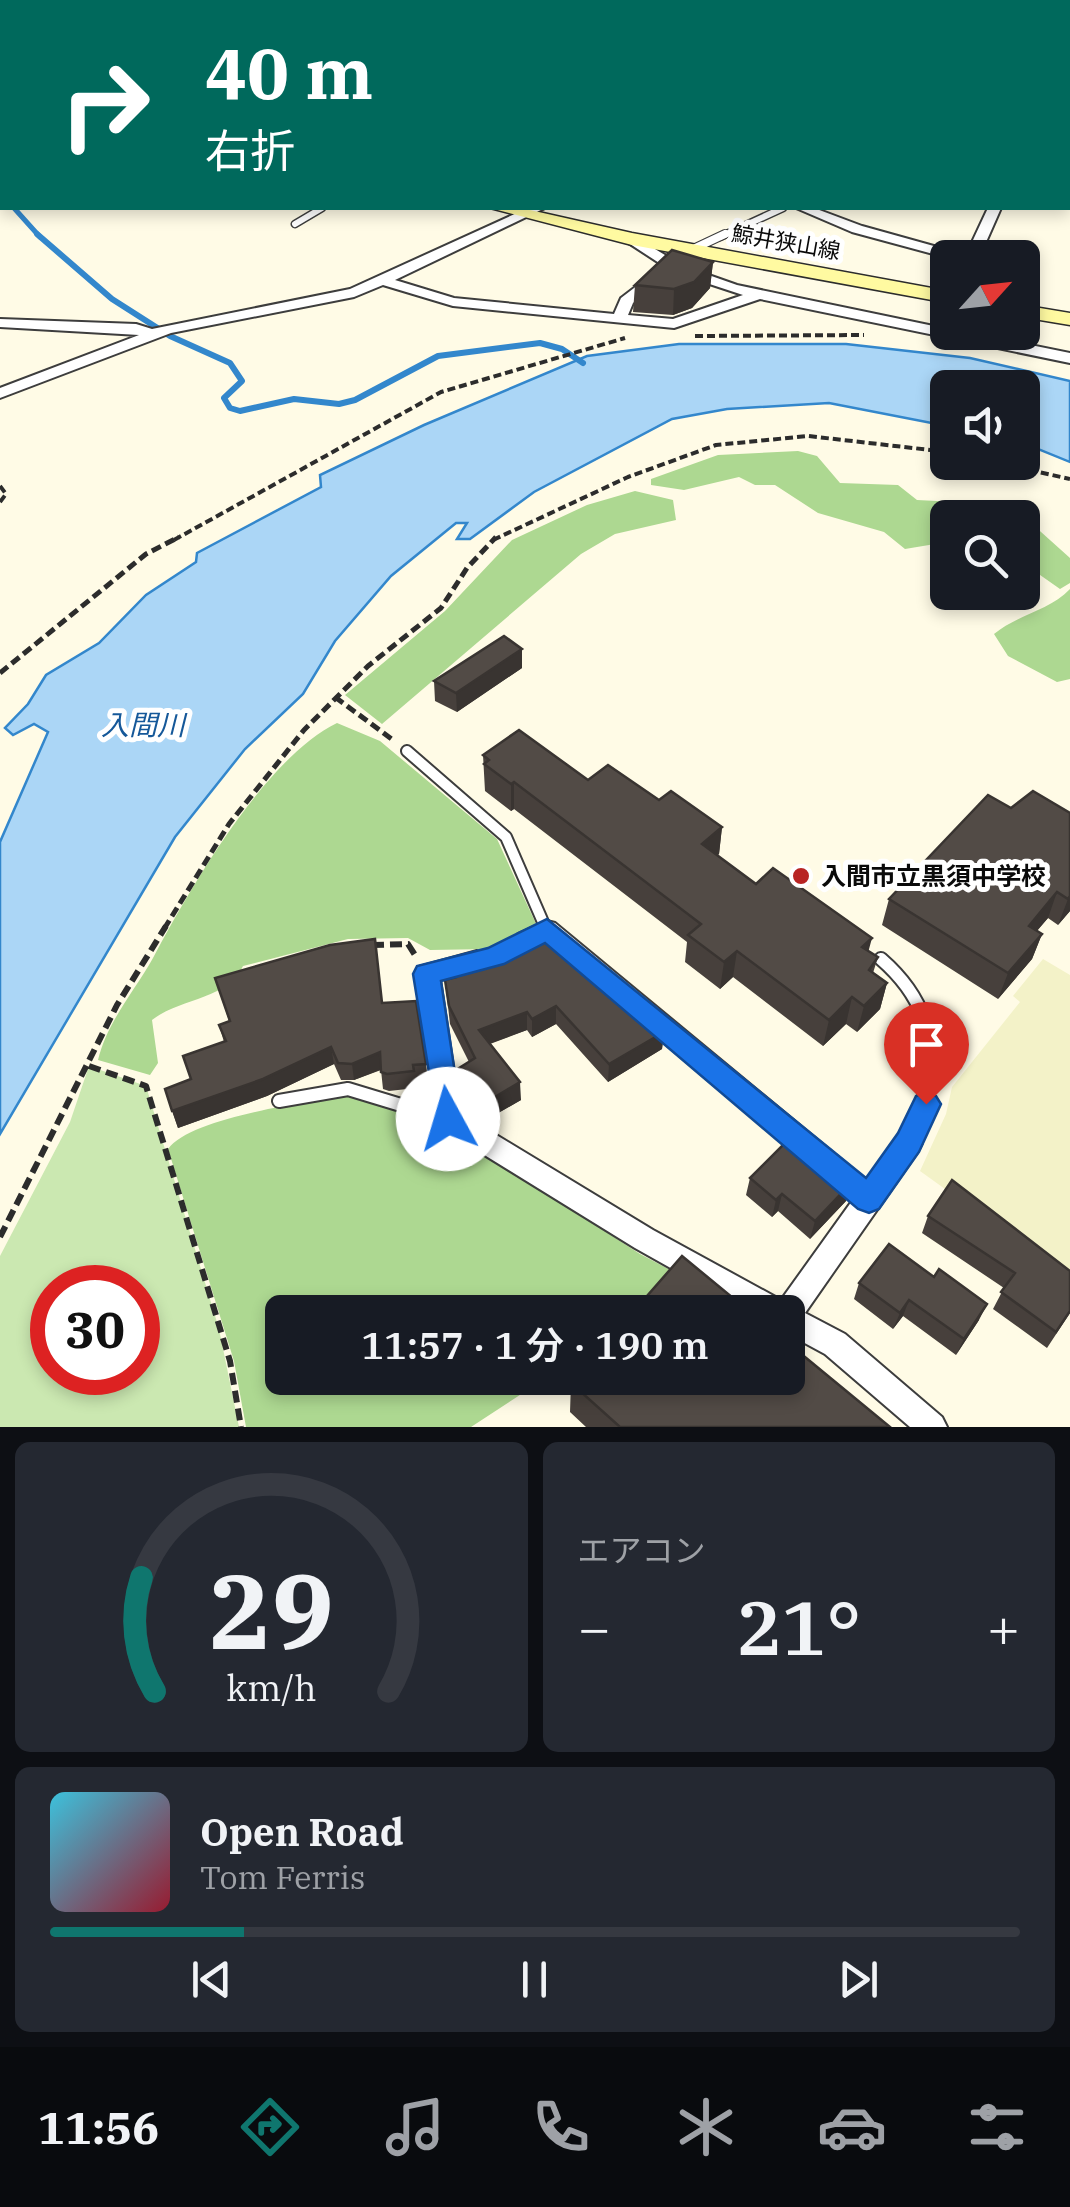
<!DOCTYPE html>
<html lang="ja">
<meta charset="utf-8">
<style>
body{margin:0;font-family:"IBM Plex Serif","Noto Sans JP",serif;background:#242831;color:#f1f3f6;height:100vh;display:flex;flex-direction:column;font-size:38px;white-space:nowrap}
*{box-sizing:border-box;margin:0}
p{font-size:32px;color:#9ea1a6}
.icon{flex:none;width:55px;height:55px;fill:none;stroke:currentColor;stroke-width:2;stroke-linecap:round;stroke-linejoin:round}
.map{position:relative;height:1427px;overflow:hidden}
.side{display:flex;flex-direction:column;gap:15px;padding:15px;background:#0d0f14;flex:1}
.side>*{flex:none}
.banner{position:absolute;left:0px;top:0px;width:1070px;height:210px;box-shadow:0 5px 15px #0003;background:#00695c;color:#fff;overflow:hidden}
.needle{width:65px;rotate:63deg}
.fabs{position:absolute;left:930px;top:240px;display:grid;gap:20px}
.fabs a{display:grid;place-items:center;width:110px;height:110px;border-radius:15px;background:#171b24;box-shadow:0 5px 15px #0003;font-size:50px}
.speed{position:absolute;left:30px;top:1265px;display:flex;gap:20px;font-size:50px;font-weight:700;text-align:center}
.speed>*{display:grid;place-content:center;width:130px;height:130px;border-radius:50%;background:#171b24;box-shadow:0 5px 15px #0003;line-height:1}
.speed .limit{border:15px solid #d22;background:#fff;color:#111}
.pin{position:absolute;display:grid;place-items:center;width:85px;height:85px;color:#fff;margin:-102px -42px;border-radius:50% 50% 50% 0;rotate:-45deg;box-shadow:0 0 10px #0007}
.pin .icon{rotate:45deg}
.me{position:absolute;width:110px;margin:-55px;rotate:354deg;stroke-linejoin:round;filter:drop-shadow(0 0 8px #0008)}
.turn{display:flex;align-items:center;gap:35px;height:210px;padding:0 40px;font-size:45px}
.turn .icon{width:130px;height:130px;stroke-width:2.5}
.turn b{display:block;font-size:70px;line-height:85px}
.big{font-size:75px;font-weight:600;line-height:1.1}
.side .card{flex:1;display:flex;flex-direction:column;justify-content:center;gap:15px;min-width:0;padding:0 35px;border-radius:15px;background:#242831}
.side .dial{align-items:center;gap:0}
.dial svg{height:260px;overflow:visible;fill:none;stroke:#363941;stroke-width:7;stroke-linecap:round;text-anchor:middle}
.dial text{fill:#f1f3f6;stroke:none}
.song{display:flex;align-items:center;gap:30px}
.cover{width:120px;height:120px;border-radius:15px;background:linear-gradient(135deg,hsl(190 70% 55%),hsl(350 70% 35%))}
.played{height:10px;border-radius:5px;background:linear-gradient(90deg,#0f766e 20%,#363941 20%)}
.keys{display:flex;justify-content:space-around;direction:ltr}
.heat{display:flex;justify-content:space-between;align-items:center;font-size:55px;direction:ltr}
.side .tiles{flex:1;display:grid;gap:15px;grid-template-columns:1fr 1fr}
.card:last-child{grid-column:span 2}
.trip{position:absolute;left:265px;top:1295px;width:540px;height:100px;border-radius:15px;background:#171b24;box-shadow:0 5px 15px #0003;font-weight:600;line-height:100px;text-align:center}
.menu{display:flex;height:160px;justify-content:space-around;align-items:center;background:#090b0e;color:#9ea1a6}
.menu .icon{width:70px;height:70px}
.menu .active{color:#0f766e}
.menu b{font-size:45px;color:#f1f3f6}
.map>svg:first-child{display:block}
.farmland{fill:#f3f2c8}
.green{fill:#cbe8b1;fill-rule:evenodd}
.forest{fill:#add891}
.water{fill:#abd6f6;stroke:#3387cc;stroke-width:2.5}
.lines{fill:none;stroke-linecap:round;stroke-linejoin:round}
.stream-far1{stroke:#3387cc;stroke-width:5}
.stream{stroke:#3387cc;stroke-width:6}
.lane-far3-casing{stroke:#3d3d3d;stroke-width:9}
.lane-far2-casing{stroke:#3d3d3d;stroke-width:10}
.lane-far1-casing{stroke:#3d3d3d;stroke-width:14}
.lane-casing{stroke:#3d3d3d;stroke-width:16}
.street-casing{stroke:#3d3d3d;stroke-width:4}
.secondary-casing{stroke:#2c2c2c;stroke-width:3}
.path-far2{stroke:#2c2c2c;stroke-width:4;stroke-dasharray:8 4;stroke-linecap:butt}
.path-far1{stroke:#2c2c2c;stroke-width:5;stroke-dasharray:10 5;stroke-linecap:butt}
.path{stroke:#2c2c2c;stroke-width:6;stroke-dasharray:12 6;stroke-linecap:butt}
.lane-far3{stroke:#fff;stroke-width:6}
.lane-far2{stroke:#fff;stroke-width:8}
.lane-far1{stroke:#fff;stroke-width:10}
.lane{stroke:#fff;stroke-width:12}
.street{fill:#fff;fill-rule:evenodd}
.secondary{fill:#fffaa1;fill-rule:evenodd}
.wall{fill:#47403c}
.shaded-wall{fill:#393431}
.building{fill:#524b46;stroke:#393431;stroke-width:2.5}
.route{fill:#1a73e8;stroke:#114b97;stroke-width:2.5}
.poi-dot{fill:#b82423;stroke:#fff;stroke-width:4}
.labels{text-anchor:middle;stroke-width:10;stroke-linejoin:round;paint-order:stroke}
.far-street-label{font-size:22px;fill:#0a0a0a;stroke:#fff}
.poi-label{font-size:25px;font-weight:bold;fill:#0a0a0a;stroke:#fff;text-anchor:start}
.water-label{font-size:28px;font-style:italic;fill:#155899;stroke:#fff}
</style>
<div class="map">
<svg width="1070" height="1427" viewBox="0 0 1070 1427">
<rect width="100%" height="100%" fill="#fffbe6"/>
<!-- farmland -->
<path class="farmland" d="M1043,959L1070,975V1279L920,1171L946,1114L952,1087L1020,1002L1013,996Z"/>
<!-- green -->
<path class="green" d="M89,1066L146,1086L219,1329L239,1427H0V1256L70,1122ZM52,1288H138V1372H52Z"/>
<!-- forest -->
<path class="forest" d="M798,451L817,456L840,483L898,485L917,500L957,502L1013,517L948,518L947,542L905,549L884,532L818,513L775,485H755L739,477L684,490L651,485V479L718,455Z
M635,491L673,500L676,520L615,534L581,554L382,724L345,695L445,611L512,540L587,505Z
M1023,520L1031,523L1070,558V583L1060,589L1023,563Z
M1070,589V679L1057,682L1008,656L994,634C1018,614 1049,611 1070,589Z
M337,723L380,741L497,839L537,926L490,949L430,950L408,938L348,939L243,966C229,999 180,998 152,1020L158,1063L150,1075L98,1060C107,1022 134,992 153,958C190,888 265,758 337,723Z
M351,1094L451,1131L640,1254L682,1276L633,1312H282V1378H546L471,1427H246L234,1361L168,1149C191,1117 310,1102 351,1094Z"/>
<!-- water -->
<path class="water" d="M846,344L970,358L1070,381V462L1023,443L1022,388H948L947,426L829,403L727,409L672,419L534,492L470,539H457L467,523H456L391,576L335,641L303,694L245,749L175,837L0,1134V842L48,732L34,724L13,735L5,728L28,704L46,675L99,643L146,595L196,562L197,553L321,487L320,475L424,425L587,356L679,344Z"/>
<g class="lines">
<!-- stream-far1 -->
<path class="stream-far1" d="M14,208L40,237"/>
<!-- stream -->
<path class="stream" d="M37,234L112,299L170,336L230,363L242,381L224,398L230,408L240,411L294,399L339,404L355,400L438,356L540,343L562,349L583,363"/>
<defs>
<path id="lane-far3" d="M295,224L322,208
M720,237L783,208"/>
<path id="lane-far2" d="M691,250L725,234"/>
<path id="lane-far1" d="M407,751L506,837L546,929"/>
<path id="lane" d="M545,926L547,930
M881,959C943,1013 938,1070 909,1142
M279,1101L348,1089L447,1119"/>
<path id="street" d="M505,0H522L523,2H507Z
M997,0H1012L1013,2H999Z
M1068,31H1070V38H1068Z
M0,94L2,95V101L0,102Z
M2,153V162L0,163V154Z
M1068,172H1070V180H1068Z
M528,208H545L395,280L454,298L614,314L621,298L655,272L662,276L633,303L628,315L673,319L743,295L673,272L627,242V236L632,235L683,266L737,285L948,329V332H966L1070,353V363L760,299L674,328L453,306L383,285L354,297L171,333L0,398V388L139,335L0,327V319L136,324L152,329L350,289Z
M796,208H814L862,226L966,255L988,208H1001L979,258H948L852,232Z
M547,921L555,923L867,1181L900,1135L909,1131L918,1135L922,1143L918,1151L805,1313L845,1334L942,1417L947,1427H910L825,1354L788,1334V1312H749L635,1248L439,1127L415,974L419,967L477,951L485,954L489,961L485,968L440,980L460,1113L653,1230L781,1300L852,1201L545,942L526,950L518,948L515,941L518,934Z"/>
<path id="secondary" d="M0,45L2,46V56L0,55Z
M490,208H521L632,233L948,291V303L632,245Z
M1022,305L1070,313V325L1022,317Z"/>
</defs>
<!-- lane-far3 casing -->
<use href="#lane-far3" class="lane-far3-casing"/>
<!-- lane-far2 casing -->
<use href="#lane-far2" class="lane-far2-casing"/>
<!-- lane-far1 casing -->
<use href="#lane-far1" class="lane-far1-casing"/>
<!-- lane casing -->
<use href="#lane" class="lane-casing"/>
<!-- street casing -->
<use href="#street" class="street-casing"/>
<!-- secondary casing -->
<use href="#secondary" class="secondary-casing"/>
<!-- path-far2 -->
<path class="path-far2" d="M695,336L864,335
M994,462L1070,479
M0,486L6,494L0,502
M174,540L441,392L625,338
M493,540L628,477L716,445L808,436L948,452"/>
<!-- path-far1 -->
<path class="path-far1" d="M0,673L146,554L179,537
M335,697L393,740
M164,929L229,824L304,730L368,666L441,608L467,568L496,537"/>
<!-- path -->
<path class="path" d="M372,945L408,944L415,955
M89,1066L146,1086L230,1361L241,1427
M0,1237L117,1005L166,926"/>
<!-- lane-far3 -->
<use href="#lane-far3" class="lane-far3"/>
<!-- lane-far2 -->
<use href="#lane-far2" class="lane-far2"/>
<!-- lane-far1 -->
<use href="#lane-far1" class="lane-far1"/>
<!-- lane -->
<use href="#lane" class="lane"/>
<!-- street -->
<use href="#street" class="street"/>
<!-- secondary -->
<use href="#secondary" class="secondary"/>
</g>
<!-- wall -->
<path class="wall" d="M713,262L710,288L692,308L673,315L633,312L635,285Z
M522,668L457,712L435,701L434,681Z
M483,755L588,780L659,800L722,827L719,854L717,855L756,884L878,957L873,973L887,983L880,1009L857,1032L846,1024L823,1046L733,977L720,989L685,962L687,942L514,809L511,811L485,791Z
M1011,808L1070,813V911L1058,925L1048,918L1037,931L1042,934L1032,959L998,999L882,925L889,899Z
M452,962L664,1032L662,1049L608,1082L556,1024L532,1037L527,1030L490,1044L521,1100L486,1120L460,1086L459,1068L469,1062L450,1024L445,980L453,978Z
M215,978L382,1003L426,1064L428,1080L415,1082L416,1088L389,1091L383,1089L381,1070L354,1080H341L334,1064L267,1096L178,1128L165,1089L190,1079L224,1042L219,1025L229,1021Z
M750,1178L851,1183L846,1201L810,1239L778,1211L772,1217L746,1195Z
M928,1216L1070,1271V1313L1047,1348L993,1309L1004,1288L922,1233Z
M859,1283L979,1320L956,1355L903,1316L893,1329L854,1299Z
M571,1383L890,1427H586L570,1412Z"/>
<!-- shaded-wall -->
<path class="shaded-wall" d="M713,262L710,288L692,308L673,315L674,289Z
M522,649V668L457,712L456,693Z
M514,782V809L511,811V784Z
M722,827L719,854L699,871L702,844Z
M1057,892L1048,918L1019,951L1029,926Z
M1070,896V911L1058,925L1068,899Z
M1042,934L1032,959L998,999L1008,973Z
M872,938L865,964L862,947Z
M737,951L733,977L720,989L724,962Z
M887,983L880,1009L857,1032L864,1006Z
M852,997L846,1024L823,1046L829,1020Z
M556,1006V1024L532,1037V1019Z
M527,1012V1030L480,1047L479,1030Z
M664,1032L662,1049L608,1082L609,1064Z
M331,1047L334,1064L267,1096L178,1128L172,1111Z
M380,1052L382,1069L354,1080L352,1064Z
M520,1082L521,1100L486,1120L485,1103Z
M851,1183L846,1201L810,1239L815,1221Z
M782,1194L778,1211L772,1217L776,1200Z
M909,1300L903,1316L893,1329L900,1313Z
M987,1304L979,1320L956,1355L964,1339Z"/>
<!-- building -->
<path class="building" d="M672,250L713,262L694,282L674,289L635,285Z
M504,636L522,649L456,693L434,681Z
M519,730L588,780L608,765L659,800L671,791L722,827L702,844L756,884L773,868L872,938L862,947L878,957L869,970L887,983L864,1006L852,997L829,1020L737,951L724,962L688,935L701,924L514,782L511,784L484,764L489,760L483,755Z
M1033,791L1070,813V896L1068,899L1057,892L1029,926L1042,934L1008,973L889,899L988,795L1011,808Z
M545,928L664,1032L609,1064L556,1006L532,1019L527,1012L479,1030L520,1082L485,1103L459,1068L475,1058L449,1006L445,980L456,977L452,962L504,949Z
M375,939L382,1003L416,1001L426,1064L413,1065L414,1071L387,1074L381,1072L380,1052L352,1064L338,1063L331,1047L263,1079L172,1111L165,1089L191,1079L183,1056L226,1041L219,1025L230,1021L215,978L330,945Z
M793,1135L851,1183L815,1221L782,1194L776,1200L750,1178Z
M952,1180L1070,1271V1311L1056,1332L1001,1292L1015,1273L928,1216Z
M889,1244L934,1277L939,1269L987,1304L964,1339L909,1300L900,1313L859,1283Z
M682,1256L750,1312H633Z
M788,1343L890,1427H620L571,1383L576,1378H788Z"/>
<!-- route -->
<path class="route" d="M547,919L866,1178L898,1133L916,1096L926,1092L936,1096L941,1104L919,1152L879,1209L869,1213L858,1209L545,943L504,964L441,981L462,1119L458,1128L448,1132L438,1128L413,974L417,966L488,948Z"/>
<!-- markers -->
<circle class="poi-dot" cx="801" cy="876" r="10"/>
<g class="labels">
<!-- far-street labels -->
<g class="far-street-label">
<text transform="translate(786 242) rotate(10)" y="8">鯨井狭山線</text>
</g>
<!-- poi labels -->
<g class="poi-label">
<text x="821" y="885">入間市立黒須中学校</text>
</g>
<!-- water labels -->
<g class="water-label">
<text x="143" y="735">入間川</text>
</g>
</g>
</svg>
<div class="fabs">
<a><svg class="needle" viewBox="-14 -14 28 28"><path d="M0-13l5 13h-10z" fill="#e53935"/><path d="M0 13l5-13h-10z" fill="#9ea1a6"/></svg></a>
<a><svg class="icon" aria-label="sound" viewBox="0 0 24 24"><path d="M4 9h4l5-4v14l-5-4H4zM17 9q2 3 0 6"/></svg></a>
<a><svg class="icon" aria-label="search" viewBox="0 0 24 24"><circle cx="10" cy="10" r="6"/><path d="M15 15l6 6"/></svg></a>
</div>
<div class="speed"><div class="limit">30</div></div>
<div class="pin" style="left:926px;top:1104px;background:#d93025"><svg class="icon" aria-label="arrive" viewBox="0 0 24 24"><path d="M6 21V4h12l-3 4 3 4H6"/></svg></div>
<svg class="me" style="left:448px;top:1119px" viewBox="-20 -20 40 40"><circle r="19" fill="#fff"/><path d="M0-13L10 11 0 6-10 11z" fill="#1a73e8"/></svg>
<div class="trip">11:57 · 1 分 · 190 m</div>
<div class="banner">
<div class="turn"><svg class="icon" aria-label="right" viewBox="0 0 24 24"><path d="M7 20v-9h11M14 6l5 5-5 5"/></svg><div><b>40 m</b>右折</div></div>
</div>
</div>
<section class="side">
<div class="tiles">
<div class="card dial"><svg viewBox="0 0 100 80">
<path d="M14 69A42 42 0 1 1 86 69"/>
<path d="M14 69A42 42 0 0 1 10 34" stroke="#0f766e"/>
<text x="50" y="56" font-size="32" font-weight="700">29</text>
<text x="50" y="72" font-size="11">km/h</text>
</svg></div>
<div class="card"><p>エアコン</p>
<div class="heat"><a>−</a><b class="big">21°</b><a>+</a></div>
</div>
<div class="card">
<div class="song"><i class="cover"></i><div><b>Open Road</b><p>Tom Ferris</p></div></div>
<div class="played"></div>
<div class="keys"><svg class="icon" aria-label="previous" viewBox="0 0 24 24"><path d="M18 5L8 12l10 7zM5 5v14"/></svg><svg class="icon" aria-label="pause" viewBox="0 0 24 24"><path d="M8 5v14M16 5v14"/></svg><svg class="icon" aria-label="next" viewBox="0 0 24 24"><path d="M6 5l10 7-10 7zM19 5v14"/></svg></div>
</div>
</div>
</section>
<nav class="menu">
<b>11:56</b>
<svg class="icon active" aria-label="directions" viewBox="0 0 24 24"><path d="M12 3l9 9-9 9-9-9zM9 14v-3h6M13 9l2 2-2 2"/></svg>
<svg class="icon" aria-label="music" viewBox="0 0 24 24"><path d="M9 18V5l10-2v13"/><circle cx="6" cy="18" r="3"/><circle cx="16" cy="16" r="3"/></svg>
<svg class="icon" aria-label="phone" viewBox="0 0 24 24"><path d="M5 4h4l2 5-3 2q2 4 5 5l2-3 5 2v4C11 20 4 13 5 4z"/></svg>
<svg class="icon" aria-label="climate" viewBox="0 0 24 24"><path d="M12 3v18M4 7l16 10M4 17L20 7"/></svg>
<svg class="icon" aria-label="car" viewBox="0 0 24 24"><path d="M5 17H2v-5l4-1 3-4h7l3 4 3 1v5h-3M9 17h6M6 11h13"/><circle cx="7" cy="17" r="2"/><circle cx="17" cy="17" r="2"/></svg>
<svg class="icon" aria-label="filters" viewBox="0 0 24 24"><path d="M4 7h16M4 17h16"/><circle cx="9" cy="7" r="2"/><circle cx="15" cy="17" r="2"/></svg>
</nav>
